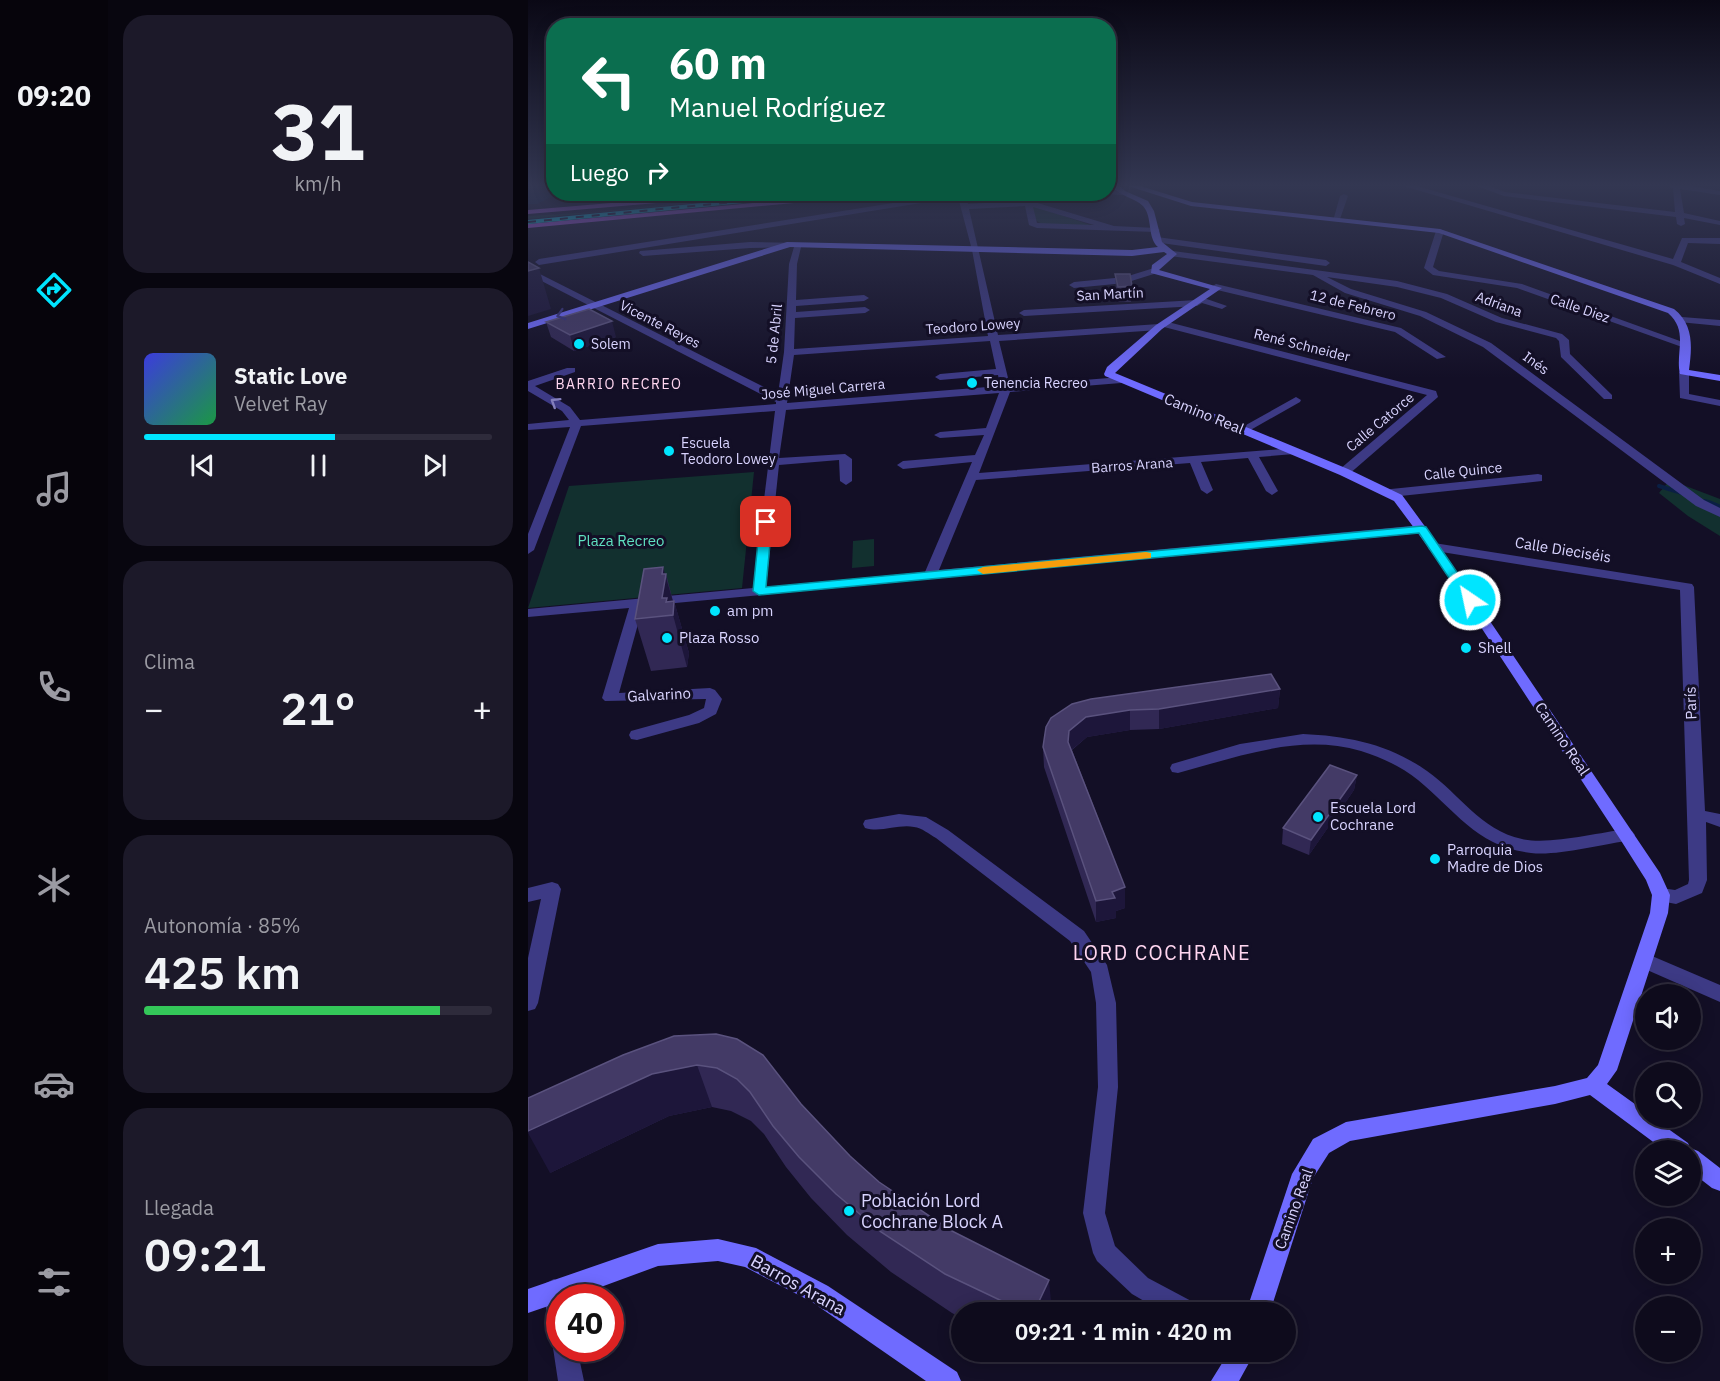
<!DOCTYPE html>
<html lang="es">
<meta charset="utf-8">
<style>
body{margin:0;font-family:"IBM Plex Sans",sans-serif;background:#1c1929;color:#f1f3f6;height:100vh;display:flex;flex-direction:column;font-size:22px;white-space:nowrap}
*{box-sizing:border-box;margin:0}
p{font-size:20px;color:#9b9ba3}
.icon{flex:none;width:33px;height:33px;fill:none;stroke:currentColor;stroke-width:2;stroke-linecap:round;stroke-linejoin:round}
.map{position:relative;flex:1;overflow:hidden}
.drawer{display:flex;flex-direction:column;gap:15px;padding:15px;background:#08060f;width:420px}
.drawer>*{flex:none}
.top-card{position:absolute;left:18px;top:18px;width:570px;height:183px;border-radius:24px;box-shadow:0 3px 15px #0003,0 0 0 2px #2e2b3b;background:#0b6e4f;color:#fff;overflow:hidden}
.fabs{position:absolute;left:1107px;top:984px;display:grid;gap:12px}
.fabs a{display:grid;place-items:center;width:66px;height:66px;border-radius:50%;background:#0e0b1c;box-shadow:0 3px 15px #0003,0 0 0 2px #2e2b3b;font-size:30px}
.speed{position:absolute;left:18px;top:1284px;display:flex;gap:12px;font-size:30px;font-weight:700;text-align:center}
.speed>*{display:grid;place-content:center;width:78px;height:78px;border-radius:50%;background:#0e0b1c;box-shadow:0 3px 15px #0003,0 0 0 2px #2e2b3b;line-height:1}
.speed .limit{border:9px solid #d22;background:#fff;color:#111}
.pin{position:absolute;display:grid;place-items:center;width:51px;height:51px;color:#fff;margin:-26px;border-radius:12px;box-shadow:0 3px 9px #0006}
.me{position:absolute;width:66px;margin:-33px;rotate:326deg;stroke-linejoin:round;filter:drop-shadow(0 0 4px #0008)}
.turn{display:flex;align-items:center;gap:21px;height:126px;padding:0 24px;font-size:27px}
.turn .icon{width:78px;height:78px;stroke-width:2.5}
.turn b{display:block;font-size:42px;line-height:51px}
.then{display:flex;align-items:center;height:57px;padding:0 24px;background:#0003;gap:12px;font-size:22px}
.big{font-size:45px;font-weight:600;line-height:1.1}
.drawer .tile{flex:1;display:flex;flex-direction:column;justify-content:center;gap:9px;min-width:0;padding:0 21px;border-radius:24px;background:#1c1929}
.drawer .dial{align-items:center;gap:0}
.dial b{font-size:78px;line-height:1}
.song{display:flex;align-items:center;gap:18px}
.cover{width:72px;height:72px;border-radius:9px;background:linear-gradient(135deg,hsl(240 70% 55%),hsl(140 70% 35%))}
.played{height:6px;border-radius:3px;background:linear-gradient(90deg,#00e5ff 55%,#2e2b3b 55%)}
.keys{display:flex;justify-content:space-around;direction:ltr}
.heat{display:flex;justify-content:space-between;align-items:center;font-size:33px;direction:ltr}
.charge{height:9px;border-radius:4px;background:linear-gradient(90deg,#34c759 85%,#2e2b3b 0)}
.trip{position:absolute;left:423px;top:1302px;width:345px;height:60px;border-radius:30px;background:#0e0b1c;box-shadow:0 3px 15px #0003,0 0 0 2px #2e2b3b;font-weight:600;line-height:60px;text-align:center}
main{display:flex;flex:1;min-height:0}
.menu{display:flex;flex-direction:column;width:108px;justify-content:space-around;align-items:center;background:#06040b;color:#9b9ba3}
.menu .icon{width:42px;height:42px}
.menu .selected{color:#00e5ff}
.menu b{font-size:27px;color:#f1f3f6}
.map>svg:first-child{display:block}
.green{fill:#12302f}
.water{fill:#0a1f44}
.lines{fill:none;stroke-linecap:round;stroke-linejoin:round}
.stream-far1{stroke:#0a1f44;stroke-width:4}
.stream{stroke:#0a1f44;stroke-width:4.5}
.street{fill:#3d3a85;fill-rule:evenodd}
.secondary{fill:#6f6bff;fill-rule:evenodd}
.primary{fill:#c25bff;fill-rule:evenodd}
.rail-casing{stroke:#00e5ff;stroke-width:4}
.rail{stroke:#130f26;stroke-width:2;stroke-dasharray:8;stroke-linecap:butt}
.wall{fill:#312854}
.shaded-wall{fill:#1d163a}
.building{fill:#433a66;stroke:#5a527e;stroke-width:1.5}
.oneway{stroke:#38347d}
.oneway2{stroke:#837fbc}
.route{fill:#00e5ff;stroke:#0095a6;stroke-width:1.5}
.slow{fill:#f59e0b}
.poi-dot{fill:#00e5ff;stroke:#130f26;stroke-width:2}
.labels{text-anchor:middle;stroke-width:6;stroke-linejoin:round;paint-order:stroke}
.far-street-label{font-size:14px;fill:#d9d4ff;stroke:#130f26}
.far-poi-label{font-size:14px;fill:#d9d4ff;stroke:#130f26;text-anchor:start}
.far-neighbourhood-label{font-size:14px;letter-spacing:1.5px;fill:#ffd6f0;stroke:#130f26}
.street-label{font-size:15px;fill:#d9d4ff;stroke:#130f26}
.park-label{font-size:15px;fill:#5fe0c0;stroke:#130f26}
.poi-label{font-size:15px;fill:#d9d4ff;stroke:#130f26;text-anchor:start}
.near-poi-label{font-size:18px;fill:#d9d4ff;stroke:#130f26;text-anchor:start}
.near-street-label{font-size:18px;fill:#d9d4ff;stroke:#130f26}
.near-neighbourhood-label{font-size:20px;letter-spacing:1.5px;fill:#ffd6f0;stroke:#130f26}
</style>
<main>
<nav class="menu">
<b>09:20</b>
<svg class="icon selected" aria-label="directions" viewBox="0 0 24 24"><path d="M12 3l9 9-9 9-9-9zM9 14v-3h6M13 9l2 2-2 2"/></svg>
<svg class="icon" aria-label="music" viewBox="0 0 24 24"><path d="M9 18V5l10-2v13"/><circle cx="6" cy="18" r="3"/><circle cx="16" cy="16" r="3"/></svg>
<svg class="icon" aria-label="phone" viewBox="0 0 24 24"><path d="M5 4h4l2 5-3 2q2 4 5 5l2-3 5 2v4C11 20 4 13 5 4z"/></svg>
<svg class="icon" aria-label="climate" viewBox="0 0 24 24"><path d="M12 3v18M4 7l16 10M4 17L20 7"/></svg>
<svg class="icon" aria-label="car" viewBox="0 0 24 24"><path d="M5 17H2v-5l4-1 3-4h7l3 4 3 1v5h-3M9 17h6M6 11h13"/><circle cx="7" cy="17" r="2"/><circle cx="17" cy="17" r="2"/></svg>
<svg class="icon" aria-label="filters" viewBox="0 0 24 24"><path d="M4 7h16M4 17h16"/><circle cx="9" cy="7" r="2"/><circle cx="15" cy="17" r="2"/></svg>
</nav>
<section class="drawer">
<div class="tile dial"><b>31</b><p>km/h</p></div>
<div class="tile">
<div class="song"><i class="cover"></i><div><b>Static Love</b><p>Velvet Ray</p></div></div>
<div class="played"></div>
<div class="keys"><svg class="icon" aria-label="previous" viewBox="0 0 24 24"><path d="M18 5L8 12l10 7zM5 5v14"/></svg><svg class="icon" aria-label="pause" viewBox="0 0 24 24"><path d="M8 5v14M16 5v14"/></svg><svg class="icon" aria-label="next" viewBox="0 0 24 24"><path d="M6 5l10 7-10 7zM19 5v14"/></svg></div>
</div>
<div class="tile"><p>Clima</p>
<div class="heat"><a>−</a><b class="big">21°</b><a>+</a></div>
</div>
<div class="tile"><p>Autonomía · 85%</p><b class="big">425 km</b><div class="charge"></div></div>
<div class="tile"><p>Llegada</p><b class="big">09:21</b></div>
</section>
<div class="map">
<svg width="1192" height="1381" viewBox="0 0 1192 1381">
<rect width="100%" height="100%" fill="#130f26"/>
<!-- green -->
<path class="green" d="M238,194H256L0,219V216L67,212Z
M504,207H509L565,226L514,224L506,219Z
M226,472L214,588L0,608L41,486Z
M1142,480L1192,499V536L1160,516L1131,493Z
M346,539V566L324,568L325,541Z"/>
<!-- water -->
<path class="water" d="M10,185H25L26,194H29L9,204H0V188Z"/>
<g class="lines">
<!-- stream-far1 -->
<path class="stream-far1" d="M1131,486L1154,493
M1177,501L1184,504"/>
<!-- stream -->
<path class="stream" d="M1180,502L1192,507"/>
<!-- street -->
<path class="street" d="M872,185H885L1145,259L1154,238H1192V244L1160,243L1153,262L1192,278V284L1145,265Z
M946,185H958L977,192L1147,212L1145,188L1138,185H1157L1192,191V195L1152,189L1156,213L1192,221V225L1156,218L1157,224L1153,226L1149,224L1148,217L976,196Z
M580,190L598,193L594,195L577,194H580Z
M422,194H437L440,204L490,201L483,194H491L503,201L586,226L628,228L632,230L628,232L509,228L501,225L497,206L441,209L470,335L631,324L636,321L908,391L910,397L820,475L816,476L810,472L812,469L899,395L636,327L631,330L471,341L482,386L593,377L598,380L593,383L482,392L451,473L766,448L772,451L766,454L731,457L750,491L744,495L738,491L720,458L673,462L685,490L679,494L673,490L662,463L448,480L411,570L894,525L900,529L894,533L115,606L91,693L182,688L187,690L194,699L188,714L171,723L109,740L103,739L101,735L103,731L161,715L176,708L178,699L77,701L74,698L101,608L0,617V609L225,588L247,411L53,426L6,550L0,554V534L42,427L0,430V424L41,420L34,411L0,391V381L39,368H47V372L7,386L42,407L52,420L248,404V402L0,274V268L250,394L256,352L261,264L266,247L222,248L115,256L111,253L112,251L222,242L274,243L269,264L268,300L336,295L341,298L336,301L268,306V312L337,307L342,310L337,313L267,318L266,349L460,336L444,250L430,197L11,265L7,262L11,259ZM505,207L566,225L509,223ZM462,341L468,369L412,374L407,377L412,380L470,375L472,386L259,403L266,355ZM471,393L458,428L412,432L406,435L412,438L456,435L447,455L375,461L369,465L375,469L444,462L397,572L238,587L251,465L311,460L312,481L318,485L324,481V459L317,454L251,458L258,410Z
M816,194L820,196L812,219L805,221L812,196Z
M912,229L916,231L905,267L911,271L994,284L1163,345L1154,347L989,288L905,275L896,268L908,231Z
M629,237L798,260L802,263L798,266L626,242V238Z
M645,251L869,281L919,294L974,318L1034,334L1041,340L1042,354L1084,395V399H1076L1033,357L1031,341L1028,338L968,322L913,298L869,287L799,277L823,289L898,312L963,343L1176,500L1192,508V517L1168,506L955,347L892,316L817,293L785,275L642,256L641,254Z
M626,268L629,269V273L597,283L546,288L541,285L546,282L597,277Z
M688,284L873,328L918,357L909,359L867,332L685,289L683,287Z
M673,297L699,306L694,309L674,303L669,306L496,316L491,313L496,310L669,300Z
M1154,317L1192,320V326L1151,322V318Z
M1156,369L1161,372V394L1192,400V406L1152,398L1151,372Z
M768,397L773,400L772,402L719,432H711L709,430Z
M1010,474L1014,475V481L863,497L857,493L863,489Z
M906,543L1164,584L1166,587L1177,811L1192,814V827L1178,822L1179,880L1174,893L1148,904L1127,900L1124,895L1127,890L1133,888L1147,890L1160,884L1161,880L1152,590L901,550L900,547Z
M775,734C820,736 861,744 899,771C932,794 952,830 994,839C1021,845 1069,833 1098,829L1104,831L1107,835L1104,839L1098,841C1071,845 1029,856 1003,853C949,847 928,811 890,780C874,767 853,757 833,751C771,733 710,757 650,773L644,772L642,768L644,764L712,744Z
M371,814L398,817L420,830L556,931L579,965L588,1003L590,1087L577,1213L587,1246L620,1278L667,1303L670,1312H635L604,1294L569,1261L565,1253L555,1213L570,1087L568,1003L563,972L542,941L408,838C401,834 394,828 386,827C370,824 353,833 337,828L335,824L337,820Z
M24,882L30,884L33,889L10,1003L7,1009L0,1011V958L13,899L0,902V888Z
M1117,953L1192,985V1002L1110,966L1108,961L1110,956Z
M26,1279L34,1283L39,1298H32V1333L23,1330L14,1291L18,1283Z
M32,1338V1348H49L56,1381H30L25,1348L28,1339Z"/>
<!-- secondary -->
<path class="secondary" d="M582,185H590L597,191L620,201L626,211L634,242L649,254L631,270L694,288L634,329L587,373L820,469L874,495L912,547L1132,873L1142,895L1140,913L1089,1070L1079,1084L1118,1112V1118H1125L1160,1143L1162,1148L1170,1151L1192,1168V1191L1184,1188L1162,1171V1150H1136L1062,1095L1027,1104L822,1141L801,1153L785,1178L742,1312H718L764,1174L785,1139L818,1122L1027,1086L1059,1078L1070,1065L1122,913L1124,895L1118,880L1092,839L901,548L866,501L812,475L577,376L576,374L579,367L628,325L682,289L623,273L624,265L639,254L636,252L604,256L262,247L0,329V323L259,242L604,250L630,247C619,238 625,217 615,206C607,198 593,197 582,185Z
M597,185H609L664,202L912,229L1146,309C1166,325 1164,347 1161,370L1192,375V381L1152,374C1147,353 1161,331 1140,313L911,233L663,206Z
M190,1239L228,1248L300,1286L429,1372L433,1381H398L284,1302L217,1267L190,1261L130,1266L43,1298H32V1302L0,1313V1289L130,1244Z
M701,1352H727L711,1381H683Z"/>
<!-- primary -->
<path class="primary" d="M190,194H215L211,196L0,214V210Z
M322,194H345L341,196L0,228V224Z"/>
<defs>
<path id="rail" d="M0,222L288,194"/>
</defs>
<!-- rail casing -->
<use href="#rail" class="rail-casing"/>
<!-- rail -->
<use href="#rail" class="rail"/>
</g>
<!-- wall -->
<path class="wall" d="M587,274L604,286L603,302H590L588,289Z
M18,322L88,337L46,351L23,337Z
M137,574H138L145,601H146L161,653L159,667L123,671L107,619Z
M752,689L750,708L631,729L602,730L559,737L544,750L597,887V908L588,911V918L568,922L516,767L515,747L523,718Z
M829,775L826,790L781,855L754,844L755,828Z
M146,1036L273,1104L322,1156L351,1182L524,1312H434V1318L424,1313L363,1272L319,1235L283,1198L258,1167L236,1134L223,1121L203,1111L184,1107L141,1116L22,1173Z"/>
<!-- shaded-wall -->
<path class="shaded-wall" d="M11,268L23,309L0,316V271Z
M84,321L88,337L46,351L42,335Z
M135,567L146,605V601L161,653L159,667L145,615L134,598V574Z
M752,689L750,708L631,729V709Z
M602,710V730L559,737L542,751L540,742L541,731L558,717Z
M829,775L826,790L781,855L783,840Z
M597,887V908L588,911V918L568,922V901L584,892Z
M169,1065L184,1107L141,1116L22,1173L0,1133V1131L124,1074Z
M521,1280L524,1312H506Z"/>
<!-- building -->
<path class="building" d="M0,262L11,268L0,271Z
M587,274H602L604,286L590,287Z
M61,309L84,321L42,335L18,322Z
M135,567L134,574H138L134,598H139L138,602L146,601L145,615L107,619L116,569Z
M743,674L752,689L631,709L602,710L558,717L541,731L540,742L597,887L584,892L587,898L568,901L515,747L518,727L523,718L544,704L563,699Z
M802,765L829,775L783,840L755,828Z
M188,1034L209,1039L235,1055L273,1104L322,1156L351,1182L424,1231L521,1280L506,1312H497L417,1274L353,1232L308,1194L271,1157L245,1126L222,1092L209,1079L189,1068L169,1065L124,1074L0,1131V1098L95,1055L146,1036Z"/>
<!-- one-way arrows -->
<defs><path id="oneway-chevron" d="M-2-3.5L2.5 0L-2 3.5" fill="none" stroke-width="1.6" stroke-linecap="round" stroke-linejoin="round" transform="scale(1.5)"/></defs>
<use class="oneway" href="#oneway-chevron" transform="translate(33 315) rotate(163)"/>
<use class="oneway2" href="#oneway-chevron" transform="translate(27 402) rotate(-148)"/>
<!-- sky -->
<linearGradient id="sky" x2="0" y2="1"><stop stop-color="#0a0815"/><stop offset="0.49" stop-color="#333752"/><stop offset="1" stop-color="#333752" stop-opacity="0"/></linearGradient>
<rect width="1192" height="378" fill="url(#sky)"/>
<!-- route -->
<path class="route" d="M238,518L244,522L238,587L894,526L898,527L948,600L942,604L937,602L891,533L231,595L225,591L232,522Z"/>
<!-- slow -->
<path class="slow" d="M618,552L623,553V558L455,574L449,570L455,567Z"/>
<!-- markers -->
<g class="poi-dot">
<circle cx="51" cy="344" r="6"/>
<circle cx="444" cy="383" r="6"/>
<circle cx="141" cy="451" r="6"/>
<circle cx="187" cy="611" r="6"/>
<circle cx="139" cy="638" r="6"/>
<circle cx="938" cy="648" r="6"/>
<circle cx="790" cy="817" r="6"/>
<circle cx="907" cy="859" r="6"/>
<circle cx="321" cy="1211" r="6"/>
</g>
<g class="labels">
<!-- far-street labels -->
<g class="far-street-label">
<text transform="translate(582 294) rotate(-3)" y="5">San Martín</text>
<text transform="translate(971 304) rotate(20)" y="5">Adriana</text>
<text transform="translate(825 305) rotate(14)" y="5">12 de Febrero</text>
<text transform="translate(1052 308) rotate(19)" y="5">Calle Diez</text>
<text transform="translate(132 324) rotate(27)" y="5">Vicente Reyes</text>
<text transform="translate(445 326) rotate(-4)" y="5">Teodoro Lowey</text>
<text transform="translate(246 334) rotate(-84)" y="5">5 de Abril</text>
<text transform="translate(774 345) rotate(14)" y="5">René Schneider</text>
<text transform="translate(1008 363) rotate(36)" y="5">Inés</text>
<text transform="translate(295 389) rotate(-5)" y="5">José Miguel Carrera</text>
<text transform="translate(852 422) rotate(-40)" y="5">Calle Catorce</text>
<text transform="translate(604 465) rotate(-4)" y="5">Barros Arana</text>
<text transform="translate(935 471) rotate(-6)" y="5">Calle Quince</text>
</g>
<!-- far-poi labels -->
<g class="far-poi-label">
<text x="63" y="349">Solem</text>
<text x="456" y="388">Tenencia Recreo</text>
<text x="153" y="448">Escuela<tspan x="153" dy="16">Teodoro Lowey</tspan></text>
</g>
<!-- far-neighbourhood labels -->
<g class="far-neighbourhood-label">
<text x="91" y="389">BARRIO RECREO</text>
</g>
<!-- street labels -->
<g class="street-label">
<text transform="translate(676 414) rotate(22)" y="5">Camino Real</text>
<text transform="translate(1035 550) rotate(9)" y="5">Calle Dieciséis</text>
<text transform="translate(131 695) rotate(-3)" y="5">Galvarino</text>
<text transform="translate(1163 703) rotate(-92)" y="5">París</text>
<text transform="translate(1034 739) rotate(56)" y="5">Camino Real</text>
<text transform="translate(766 1209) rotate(-70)" y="5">Camino Real</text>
</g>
<!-- park labels -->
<g class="park-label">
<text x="93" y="546">Plaza Recreo</text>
</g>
<!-- poi labels -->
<g class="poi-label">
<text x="199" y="616">am pm</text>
<text x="151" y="643">Plaza Rosso</text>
<text x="950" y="653">Shell</text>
<text x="802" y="813">Escuela Lord<tspan x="802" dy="17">Cochrane</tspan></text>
<text x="919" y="855">Parroquia<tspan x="919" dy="17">Madre de Dios</tspan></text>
</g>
<!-- near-poi labels -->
<g class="near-poi-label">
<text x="333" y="1207">Población Lord<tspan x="333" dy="21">Cochrane Block A</tspan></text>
</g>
<!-- near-street labels -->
<g class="near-street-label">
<text transform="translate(270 1285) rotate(29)" y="6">Barros Arana</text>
</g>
<!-- near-neighbourhood labels -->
<g class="near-neighbourhood-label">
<text x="634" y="960">LORD COCHRANE</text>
</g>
</g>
</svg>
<div class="fabs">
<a><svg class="icon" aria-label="sound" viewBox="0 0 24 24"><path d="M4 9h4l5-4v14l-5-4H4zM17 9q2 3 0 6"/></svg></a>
<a><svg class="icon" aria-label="search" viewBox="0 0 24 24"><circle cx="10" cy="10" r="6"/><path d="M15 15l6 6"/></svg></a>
<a><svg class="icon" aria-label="layers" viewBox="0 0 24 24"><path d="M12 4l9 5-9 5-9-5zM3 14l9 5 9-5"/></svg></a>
<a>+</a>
<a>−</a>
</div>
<div class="speed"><div class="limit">40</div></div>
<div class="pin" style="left:238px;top:522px;background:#d93025"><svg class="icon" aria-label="arrive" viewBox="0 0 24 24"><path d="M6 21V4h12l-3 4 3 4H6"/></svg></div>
<svg class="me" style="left:942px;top:600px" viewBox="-20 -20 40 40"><circle r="17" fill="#00e5ff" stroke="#fff" stroke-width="3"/><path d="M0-11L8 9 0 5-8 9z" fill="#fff"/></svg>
<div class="trip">09:21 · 1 min · 420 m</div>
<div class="top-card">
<div class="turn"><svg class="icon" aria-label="left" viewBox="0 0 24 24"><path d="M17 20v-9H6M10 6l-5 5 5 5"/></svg><div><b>60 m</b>Manuel Rodríguez</div></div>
<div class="then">Luego<svg class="icon" aria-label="right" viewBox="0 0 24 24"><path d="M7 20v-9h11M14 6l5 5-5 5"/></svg></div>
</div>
</div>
</main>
